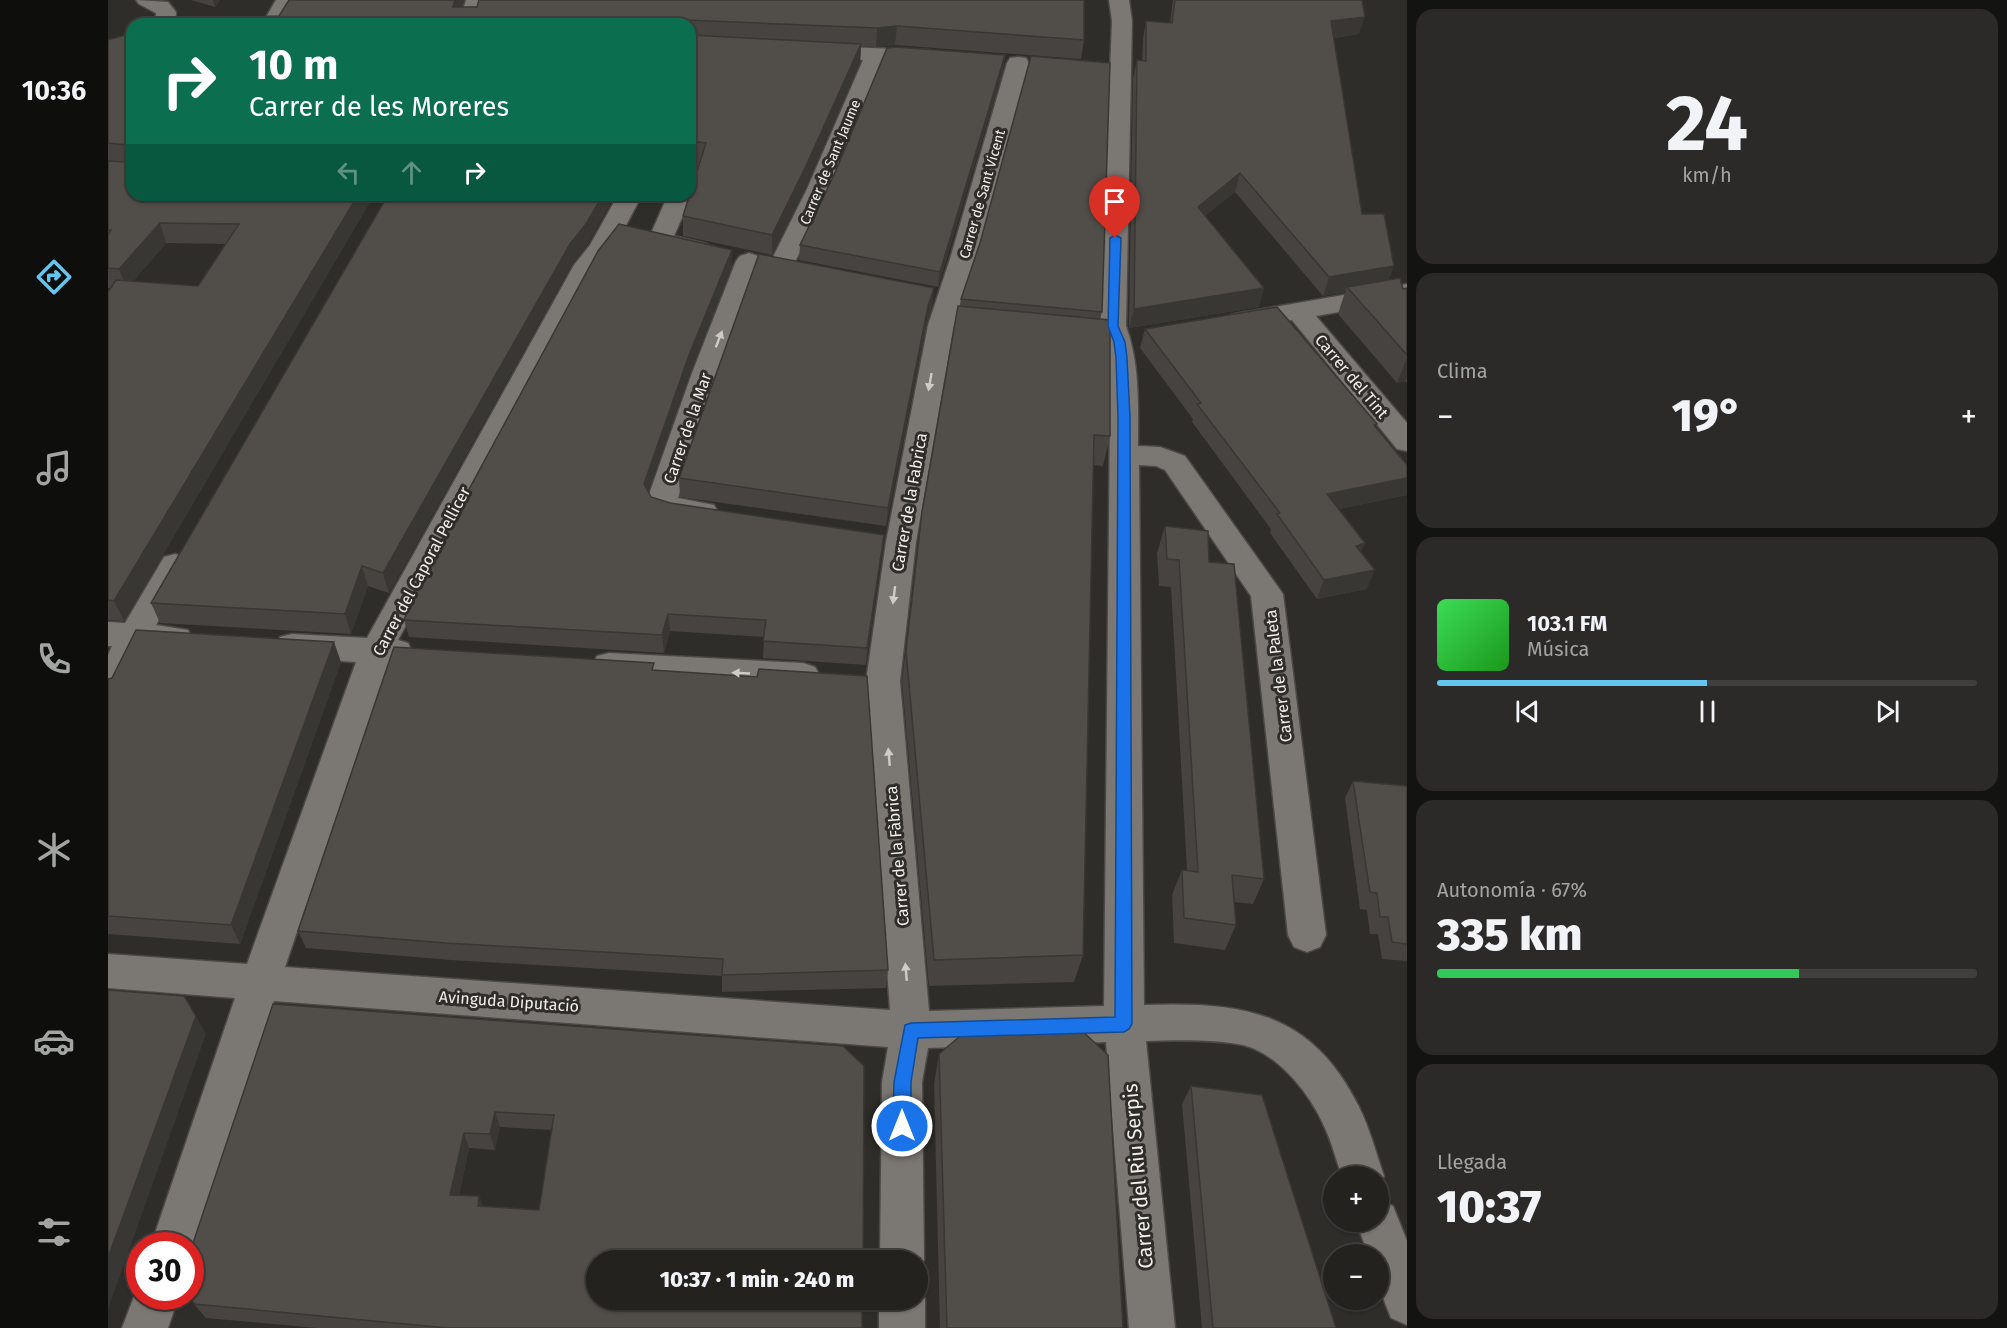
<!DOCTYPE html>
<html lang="es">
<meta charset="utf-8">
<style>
body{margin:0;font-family:"Fira Sans",sans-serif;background:#2b2a28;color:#f1f3f6;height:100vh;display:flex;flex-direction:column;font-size:22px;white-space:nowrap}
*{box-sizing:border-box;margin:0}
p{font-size:20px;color:#a3a4a4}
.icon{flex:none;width:33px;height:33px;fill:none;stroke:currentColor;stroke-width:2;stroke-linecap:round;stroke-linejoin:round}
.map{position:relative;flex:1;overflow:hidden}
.details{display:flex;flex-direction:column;gap:9px;padding:9px;background:#131311;width:600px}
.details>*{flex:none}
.top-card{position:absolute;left:18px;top:18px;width:570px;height:183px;border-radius:18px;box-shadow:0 2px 4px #0004,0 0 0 2px #403f3d;background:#0b6e4f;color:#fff;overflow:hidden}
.controls{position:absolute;left:1215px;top:1166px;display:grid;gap:12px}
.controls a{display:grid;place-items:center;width:66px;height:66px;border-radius:50%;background:#23221f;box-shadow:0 2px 4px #0004,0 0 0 2px #403f3d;font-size:30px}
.speed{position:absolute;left:18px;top:1232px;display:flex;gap:12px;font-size:30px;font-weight:700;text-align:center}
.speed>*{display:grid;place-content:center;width:78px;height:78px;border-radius:50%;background:#23221f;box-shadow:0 2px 4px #0004,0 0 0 2px #403f3d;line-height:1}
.speed .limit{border:9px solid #d22;background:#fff;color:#111}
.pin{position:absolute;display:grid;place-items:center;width:51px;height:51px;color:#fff;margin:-62px -26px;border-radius:50% 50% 50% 0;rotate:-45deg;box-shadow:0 0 6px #0007}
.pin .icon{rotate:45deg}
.me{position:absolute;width:66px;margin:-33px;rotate:0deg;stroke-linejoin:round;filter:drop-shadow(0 0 4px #0008)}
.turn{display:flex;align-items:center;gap:21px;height:126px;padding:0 24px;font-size:27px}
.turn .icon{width:78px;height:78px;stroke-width:2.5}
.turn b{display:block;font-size:42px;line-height:51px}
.lanes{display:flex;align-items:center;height:57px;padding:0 24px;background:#0003;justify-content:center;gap:30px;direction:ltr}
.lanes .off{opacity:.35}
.big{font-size:45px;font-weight:800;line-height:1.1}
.details .tile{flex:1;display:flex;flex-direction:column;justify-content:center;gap:9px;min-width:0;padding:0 21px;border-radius:18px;background:#2b2a28}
.details .dial{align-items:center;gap:0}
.dial b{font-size:78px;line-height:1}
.song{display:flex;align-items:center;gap:18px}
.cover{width:72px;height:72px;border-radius:9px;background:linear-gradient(135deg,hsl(130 70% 55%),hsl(120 70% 35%))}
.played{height:6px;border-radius:3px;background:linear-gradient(90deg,#65c5ee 50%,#403f3d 50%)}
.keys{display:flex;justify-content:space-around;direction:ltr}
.heat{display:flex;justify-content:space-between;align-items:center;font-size:33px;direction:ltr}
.charge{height:9px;border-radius:4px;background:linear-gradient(90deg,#34c759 67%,#403f3d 0)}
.trip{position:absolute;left:478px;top:1250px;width:342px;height:60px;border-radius:30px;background:#23221f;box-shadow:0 2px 4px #0004,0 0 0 2px #403f3d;font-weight:800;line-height:60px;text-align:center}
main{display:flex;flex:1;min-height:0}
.menu{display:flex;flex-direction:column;width:108px;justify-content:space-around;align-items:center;background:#0e0e0c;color:#a3a4a4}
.menu .icon{width:42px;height:42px}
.menu .active{color:#65c5ee}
.menu b{font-size:27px;color:#f1f3f6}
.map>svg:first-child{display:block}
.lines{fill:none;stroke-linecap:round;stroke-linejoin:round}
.minor-casing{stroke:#4b4947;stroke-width:3}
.minor{fill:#7b7874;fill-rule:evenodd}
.wall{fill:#464340;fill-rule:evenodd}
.shaded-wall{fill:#393734}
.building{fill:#514e4a;stroke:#393734;stroke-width:1.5;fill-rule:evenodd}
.oneway{fill:#cecbc9}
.route{fill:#1a73e8;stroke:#114b97;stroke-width:1.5}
.labels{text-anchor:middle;stroke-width:6;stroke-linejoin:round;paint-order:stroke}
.far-street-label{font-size:14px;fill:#f1efed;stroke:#2f2d29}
.street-label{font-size:16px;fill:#f1efed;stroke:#2f2d29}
.near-street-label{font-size:20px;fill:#f1efed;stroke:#2f2d29}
</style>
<main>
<nav class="menu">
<b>10:36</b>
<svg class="icon active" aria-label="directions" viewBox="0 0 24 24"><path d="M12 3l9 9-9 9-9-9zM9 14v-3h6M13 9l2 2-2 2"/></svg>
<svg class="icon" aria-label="music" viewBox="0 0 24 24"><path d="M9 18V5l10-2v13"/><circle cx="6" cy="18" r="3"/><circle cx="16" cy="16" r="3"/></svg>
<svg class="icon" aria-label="phone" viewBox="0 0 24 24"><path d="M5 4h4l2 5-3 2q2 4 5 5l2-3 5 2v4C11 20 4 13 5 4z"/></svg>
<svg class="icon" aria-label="climate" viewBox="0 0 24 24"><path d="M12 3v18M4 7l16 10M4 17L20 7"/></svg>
<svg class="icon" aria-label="car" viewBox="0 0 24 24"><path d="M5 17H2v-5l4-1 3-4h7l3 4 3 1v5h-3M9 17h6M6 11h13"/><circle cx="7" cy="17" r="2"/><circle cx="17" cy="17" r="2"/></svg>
<svg class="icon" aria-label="filters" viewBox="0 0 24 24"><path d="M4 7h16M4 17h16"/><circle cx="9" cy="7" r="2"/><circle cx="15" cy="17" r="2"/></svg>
</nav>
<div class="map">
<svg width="1299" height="1328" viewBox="0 0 1299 1328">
<rect width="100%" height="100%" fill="#2f2d29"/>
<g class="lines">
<defs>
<path id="minor" d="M28,0L60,2L68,12L67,24H47L48,13L31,4Z
M168,0H188L174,24H154Z
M358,0H378L370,24H350Z
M1001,0H1021L1024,21L1018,326C1032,364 1030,406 1030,446L1052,447L1077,456L1175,594L1218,935L1212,947L1199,952L1186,947L1180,935L1143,596L1057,470L1048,466L1031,465L1036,1005C1134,1002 1203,1010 1251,1107C1262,1129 1268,1153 1276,1176L1270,1190V1176H1234C1228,1160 1224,1143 1217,1128C1203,1095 1171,1054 1135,1045C1106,1039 1067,1040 1038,1041L1067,1328H1021L998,1042L820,1048L814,1082L816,1260L810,1275V1260H772L774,1082L780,1047L166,1001L82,1256V1245H43L127,998L0,988V954L139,964L248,662L184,658L172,655L168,646L172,637L184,634L259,638L466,265L482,245L510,195H534L506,248L490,267L290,640L300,643L304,652L300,661L280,664L177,967L782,1010L758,681L778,542L820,325L842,259L899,63L902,58L910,57L918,58L921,63L868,259L846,325L808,542L792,681L821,1011L996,1006L1002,417L1000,359L992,326L1004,21Z
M707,46L820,50L828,51L831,56L828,61L820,62L776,61L723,189L682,272L673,275L664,272L660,267L699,189L755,60L699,57L696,52L699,47Z
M582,162L590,164L594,169L590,177L582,179Z
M582,192L584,195L566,236L599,244L603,249L599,254L590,257L543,245L540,240L560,195H582Z
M641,253L650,256L654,261L612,373L570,498L606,505L610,512L606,519C583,526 552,521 539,500L584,373L628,261L632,256Z
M1299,284V300L1208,316L1299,423V451L1289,449L1184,320L1132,329L1123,327L1119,321L1123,315L1132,313Z
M67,554L78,557L83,565L48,625L80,630L85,639L80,648L69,651L36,649L12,697L0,701V655L4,646H0V622L17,623L56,557Z
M501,653L695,663L707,667L712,676L707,685L695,689L501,677L489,674L484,665L489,656Z
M1270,1199L1285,1206L1299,1241V1325L1283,1318L1270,1285V1254H1260L1248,1221H1270Z
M32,1281V1296H71L60,1328H14Z
M810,1283L817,1299V1328H771V1299H810Z"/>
</defs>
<!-- minor casing -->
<use href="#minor" class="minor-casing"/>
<!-- minor -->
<use href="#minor" class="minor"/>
</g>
<!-- wall -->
<path class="wall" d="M83,0H112L107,7Z
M181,0H356L354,7H369L976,0V40L973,59L787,45L768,47L753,46L752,63L697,188L664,255L575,236V216L592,162L582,160V24H53L171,16Z
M1065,0H1254L1251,34L1226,38L1254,214L1280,280L1295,289L1299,288V383L1297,381L1289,383L1230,314L1237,292L1215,296L1127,192L1097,216L1151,307L1021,328L1025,78L1029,60L1034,61L1035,39L1038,21L1062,23Z
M0,40L266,195L16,621L0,620V292L2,288H0ZM58,243L118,244L90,286L25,281Z
M897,55L895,70L830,287L691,260L692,245Z
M480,244L464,264L281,593L260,586L243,634L52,623L43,603Z
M624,250V267L582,372L540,492L543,497L562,503L776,535L774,552L758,665L655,658L656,637L562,631L556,653L301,637L296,620Z
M826,288L824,307L818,325L778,526L572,497L571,478Z
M853,299L994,312L992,319L1002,436L995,466L985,465L975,955L966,982L821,986L794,681L814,512Z
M1037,329L1268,427L1299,495L1231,509L1257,543L1253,552L1259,589L1209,599L1162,533L1163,529L1084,422L1085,419L1032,348Z
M1057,526L1101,562L1156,879L1145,904L1126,902L1128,925L1117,950L1066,943L1064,895L1074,870H1079L1063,587L1051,586L1049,553Z
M233,662L132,944L0,934V679Z
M547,670L780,970L778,988L614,992V976L343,960L198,948L190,931Z
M1245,781L1299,786V961L1274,959L1270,934H1262L1259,910L1252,909L1237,798Z
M165,1004L735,1046L754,1328H209L98,1318L86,1304ZM392,1127L444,1130L431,1210L375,1206L371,1196L351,1195L361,1148L387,1150Z
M831,1054L1015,1328H832L826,1084Z
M1083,1086L1221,1307L1228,1328H1094L1074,1104Z"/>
<!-- shaded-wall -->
<path class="shaded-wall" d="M105,0H112L107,7Z
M347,0H356L349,24L345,7Z
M1257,17L1251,34L1218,39L1223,21Z
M789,26L787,45L768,47L769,28Z
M753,44L752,63L697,188L664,255V235Z
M897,55L895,70L830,287L832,272Z
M1132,173L1127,192L1085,226L1090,207Z
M250,195H266L16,621L6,601Z
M495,195H507L480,244L464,264L281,593L275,573L462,244Z
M52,223L58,243L19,289L11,269Z
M624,250V267L582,372L537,501L536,484L581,355Z
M1286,266L1279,285L1239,287L1237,292L1215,296L1221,277Z
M826,288L824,307L818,325L778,526L780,508L820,306Z
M1156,288L1151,307L1021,328L1026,309Z
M1299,358V377L1297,381L1289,383Z
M1299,478V495L1212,513L1219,494Z
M776,535L774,552L758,665L759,648Z
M1257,543L1249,562L1248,546Z
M254,566L260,586L243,634L237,614Z
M1267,570L1259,589L1209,599L1216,580Z
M560,614L562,631L556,653L554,635Z
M226,642L233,662L132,944L123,925Z
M88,1016L98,1034L0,1309V1258Z
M387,1112L392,1127L387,1150L382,1134Z
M356,1133L361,1148L348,1209L342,1195Z
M371,1196L377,1211L370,1206Z"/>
<!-- building -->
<path class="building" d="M181,0H347L345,7H369L371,0H976V40L789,26L769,28L580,20V24H53L68,19L171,16Z
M1067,0H1254L1257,17L1223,21L1254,214H1276L1286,266L1221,277L1132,173L1090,207L1156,288L1026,309L1029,60L1038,61V21L1064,23Z
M24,33V195H250L6,601L0,600V292L8,280L90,286L131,224L52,223L11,269L0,268V235L3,230H0V161L19,162V145L0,143V40Z
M582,35L753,44L697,168L664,235L575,216L598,143L582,141Z
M788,47L897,55L832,272L692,245L726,175L779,48Z
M923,56L1002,63L994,312L853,299L872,243Z
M280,195H495L478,224L462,244L275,573L254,566L237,614L43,603Z
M511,224L624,250L581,355L536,484L543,497L562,503L776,535L759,648L655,641L658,620L560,614L554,635L296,620L307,589L490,251Z
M651,254L826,288L820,306L780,508L571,478Z
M1292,278L1295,289L1299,288V355L1239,287Z
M850,306L1002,320V436L986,435L975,955L826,960L798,651L814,512Z
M1169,307L1269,424L1266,425L1299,465V478L1219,494L1257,543L1248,546L1267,570L1216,580L1169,514L1172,513L1089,404L1093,403L1037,329Z
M1057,526L1100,531L1101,562L1126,564L1156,879L1124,875L1128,925L1076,918L1074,870L1090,872L1071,560L1059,559Z
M28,630L226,642L123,925L0,916V679L4,678Z
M286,647L546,663L544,670L649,677L651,669L759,676L780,970L614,975L615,959L338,943L190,931Z
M1245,781L1299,786V944L1284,942L1280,917H1272L1269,893L1262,892Z
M0,990L76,996L88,1016L0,1258Z
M165,1004L735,1046L756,1066L755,1260H489V1299H754V1328H340L86,1304L82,1296V1252ZM387,1112L446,1115L431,1210L370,1206L371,1196L342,1195L356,1133L382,1134Z
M971,1028L1000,1055L1015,1328H839L831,1054L857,1032Z
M1083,1086L1154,1095L1228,1328H1105Z"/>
<!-- one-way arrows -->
<defs><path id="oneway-solid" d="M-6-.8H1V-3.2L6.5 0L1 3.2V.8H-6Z" transform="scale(1.5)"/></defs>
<g class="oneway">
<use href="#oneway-solid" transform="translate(611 339) rotate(-69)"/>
<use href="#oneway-solid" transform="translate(822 382) rotate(100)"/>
<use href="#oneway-solid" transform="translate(786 595) rotate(97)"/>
<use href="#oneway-solid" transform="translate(633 673) rotate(-177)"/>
<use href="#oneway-solid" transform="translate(781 757) rotate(-95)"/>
<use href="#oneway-solid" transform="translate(798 972) rotate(-95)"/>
</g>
<!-- route -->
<path class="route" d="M1007,235L1013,238L1010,326L1017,342L1019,358L1022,417L1024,1024L1021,1029L1016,1032L810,1038L803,1082V1126L800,1132L794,1134L788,1132L785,1126L786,1082L797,1025L803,1023L1007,1017L1010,417L1008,358L1006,342L1000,326L1002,238Z"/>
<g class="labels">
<!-- far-street labels -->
<g class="far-street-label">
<text transform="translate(722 162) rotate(-67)" y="5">Carrer de Sant Jaume</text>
<text transform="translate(874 194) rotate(-74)" y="5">Carrer de Sant Vicent</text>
</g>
<!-- street labels -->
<g class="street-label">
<text transform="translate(1244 376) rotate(50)" y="6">Carrer del Tint</text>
<text transform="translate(579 428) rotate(-71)" y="6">Carrer de la Mar</text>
<text transform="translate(801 502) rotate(-80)" y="6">Carrer de la Fabrica</text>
<text transform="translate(313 571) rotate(-62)" y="6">Carrer del Caporal Pellicer</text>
<text transform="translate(1170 676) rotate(-97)" y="6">Carrer de la Paleta</text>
<text transform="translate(789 856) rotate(-95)" y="6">Carrer de la Fàbrica</text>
<text transform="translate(401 1001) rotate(4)" y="6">Avinguda Diputació</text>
</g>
<!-- near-street labels -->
<g class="near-street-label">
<text transform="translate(1030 1176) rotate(-95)" y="7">Carrer del Riu Serpis</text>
</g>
</g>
</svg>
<div class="controls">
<a>+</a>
<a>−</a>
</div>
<div class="speed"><div class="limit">30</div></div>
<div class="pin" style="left:1007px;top:238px;background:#d93025"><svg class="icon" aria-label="arrive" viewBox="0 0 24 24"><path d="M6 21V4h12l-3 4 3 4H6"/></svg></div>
<svg class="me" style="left:794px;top:1126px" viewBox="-20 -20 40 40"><circle r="17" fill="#1a73e8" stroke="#fff" stroke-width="3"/><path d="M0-11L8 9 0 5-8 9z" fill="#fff"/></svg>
<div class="trip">10:37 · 1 min · 240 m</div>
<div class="top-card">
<div class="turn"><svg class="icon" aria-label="right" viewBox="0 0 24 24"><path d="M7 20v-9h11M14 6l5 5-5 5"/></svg><div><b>10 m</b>Carrer de les Moreres</div></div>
<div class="lanes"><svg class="icon off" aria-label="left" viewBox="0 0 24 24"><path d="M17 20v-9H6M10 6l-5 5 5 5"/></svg><svg class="icon off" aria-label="ahead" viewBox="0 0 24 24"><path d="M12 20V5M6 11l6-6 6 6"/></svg><svg class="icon" aria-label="right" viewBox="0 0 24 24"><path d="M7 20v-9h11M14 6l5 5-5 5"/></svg></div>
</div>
</div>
<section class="details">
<div class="tile dial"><b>24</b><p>km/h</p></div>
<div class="tile"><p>Clima</p>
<div class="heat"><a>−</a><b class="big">19°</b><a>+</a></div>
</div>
<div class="tile">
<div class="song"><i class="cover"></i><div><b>103.1 FM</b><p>Música</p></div></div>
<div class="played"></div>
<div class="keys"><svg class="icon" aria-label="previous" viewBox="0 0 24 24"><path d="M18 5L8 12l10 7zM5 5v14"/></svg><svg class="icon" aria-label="pause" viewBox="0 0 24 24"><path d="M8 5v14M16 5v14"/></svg><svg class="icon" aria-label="next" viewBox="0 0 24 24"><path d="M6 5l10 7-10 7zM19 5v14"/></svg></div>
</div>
<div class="tile"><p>Autonomía · 67%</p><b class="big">335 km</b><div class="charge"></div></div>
<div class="tile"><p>Llegada</p><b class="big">10:37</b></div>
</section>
</main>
